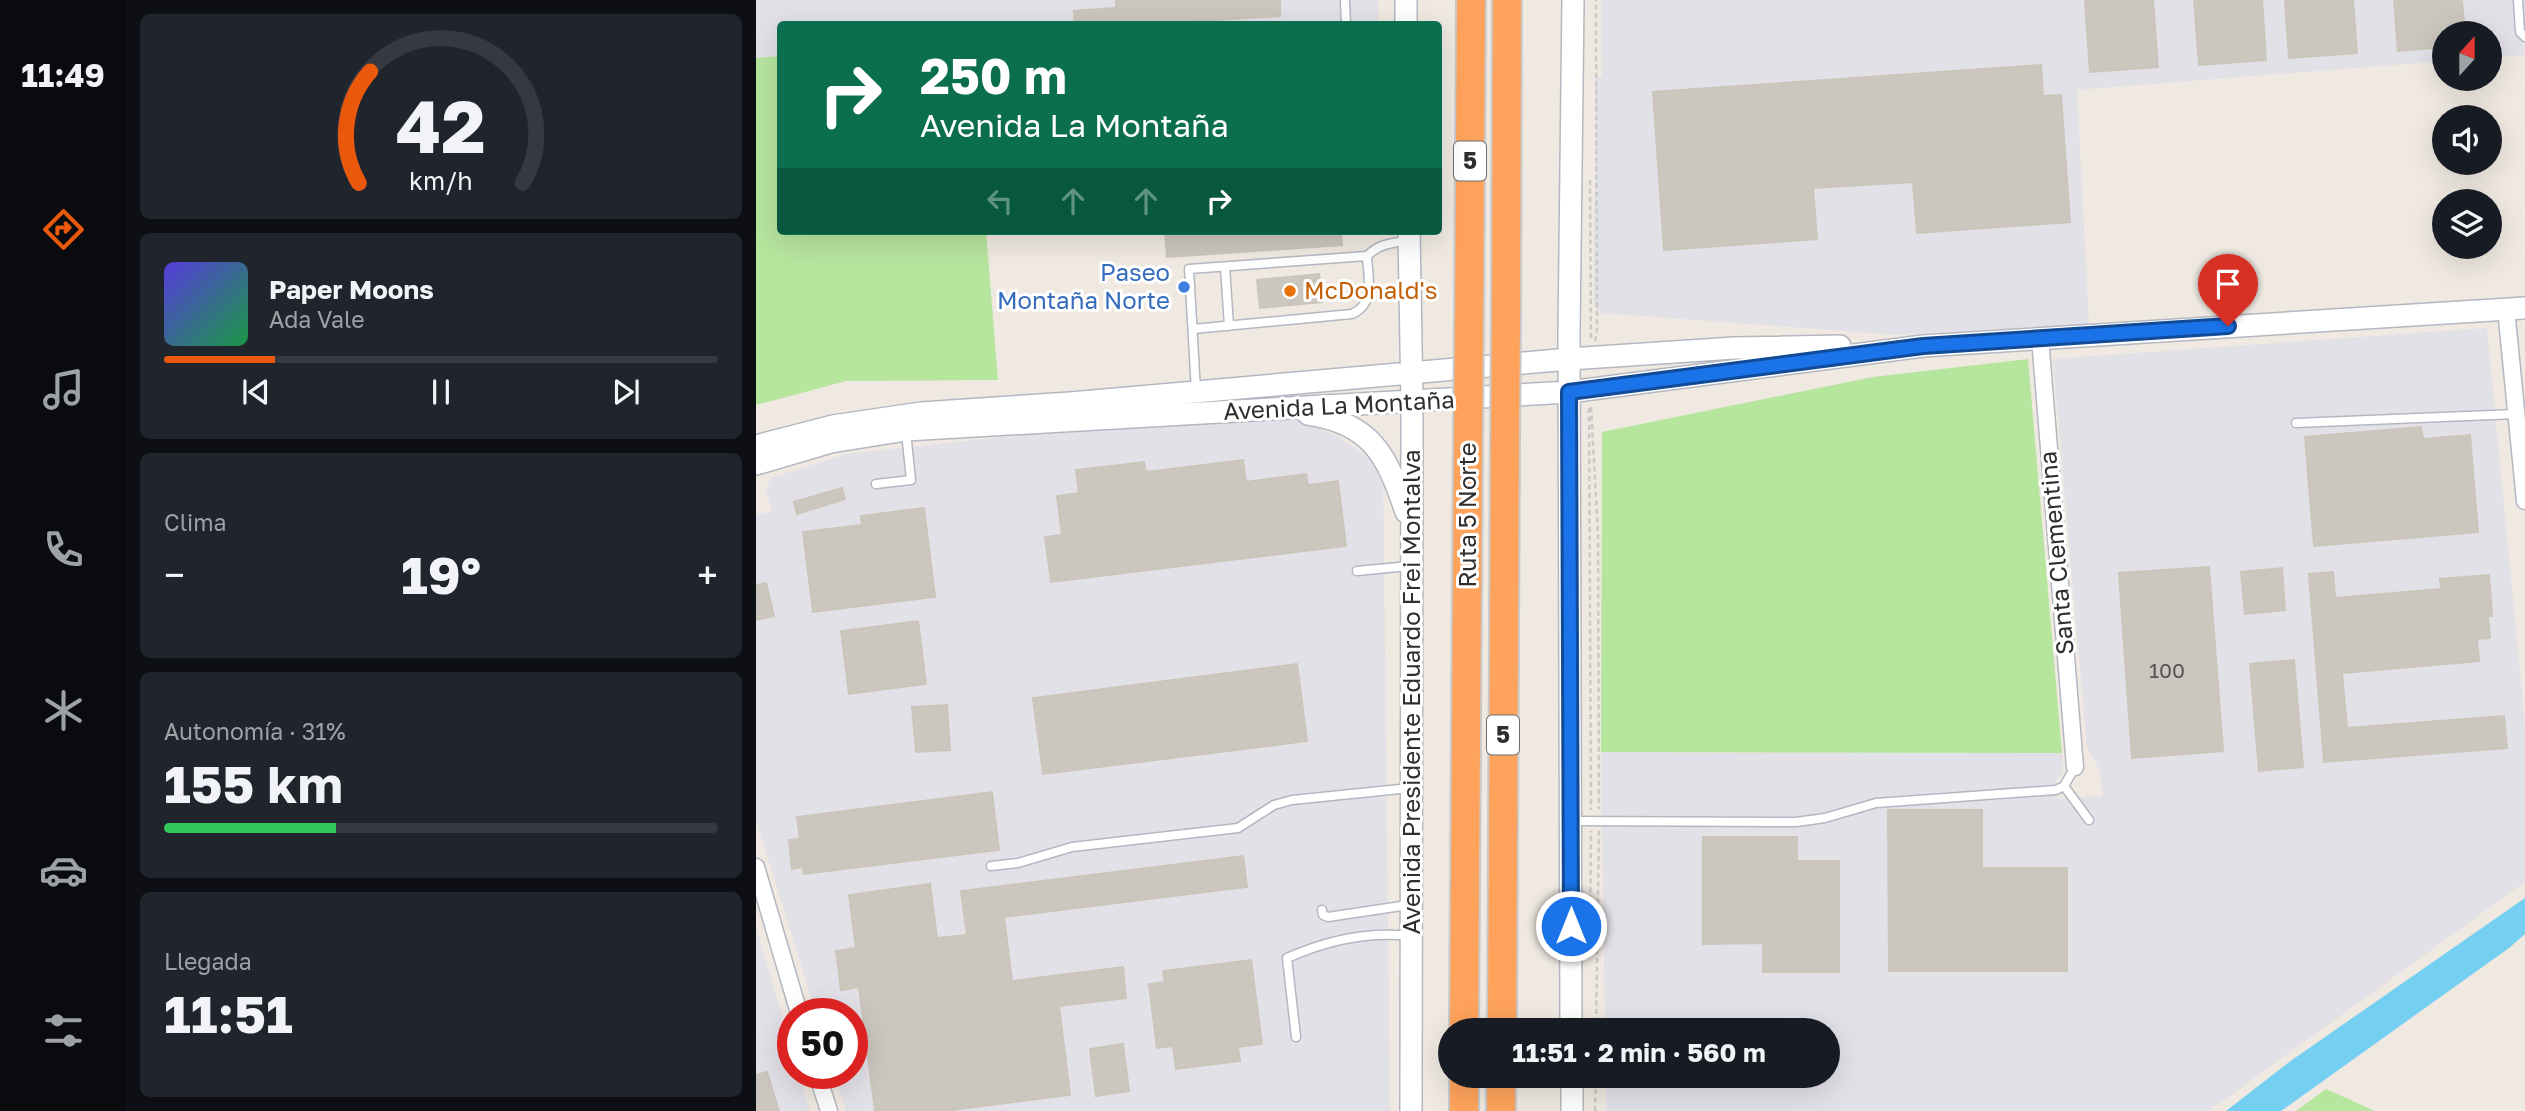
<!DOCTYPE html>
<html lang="es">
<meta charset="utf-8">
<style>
body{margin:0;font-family:"Golos Text",sans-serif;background:#20242c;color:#f1f3f6;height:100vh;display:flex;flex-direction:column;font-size:26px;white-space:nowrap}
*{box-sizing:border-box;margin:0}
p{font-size:23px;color:#9ea1a6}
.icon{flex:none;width:38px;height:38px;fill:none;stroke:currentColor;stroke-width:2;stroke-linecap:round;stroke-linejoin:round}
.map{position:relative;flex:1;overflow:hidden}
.side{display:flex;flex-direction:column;gap:14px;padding:14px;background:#0d0f14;width:630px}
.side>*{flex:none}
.hud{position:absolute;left:21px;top:21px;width:665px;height:214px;border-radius:7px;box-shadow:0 7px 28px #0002;background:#0b6e4f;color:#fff;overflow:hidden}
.needle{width:46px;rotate:21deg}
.controls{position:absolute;left:1676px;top:21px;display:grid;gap:14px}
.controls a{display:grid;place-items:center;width:70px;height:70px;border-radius:50%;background:#171b24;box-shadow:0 7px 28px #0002;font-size:35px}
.speed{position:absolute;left:21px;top:998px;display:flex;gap:14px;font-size:35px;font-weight:700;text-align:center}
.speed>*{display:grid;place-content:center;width:91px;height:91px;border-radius:50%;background:#171b24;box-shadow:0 7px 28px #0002;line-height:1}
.speed .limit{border:10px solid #d22;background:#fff;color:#111}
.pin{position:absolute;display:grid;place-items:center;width:60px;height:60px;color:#fff;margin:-72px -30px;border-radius:50% 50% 50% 0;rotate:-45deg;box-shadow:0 0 7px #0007}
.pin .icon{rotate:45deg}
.me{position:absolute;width:77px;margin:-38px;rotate:0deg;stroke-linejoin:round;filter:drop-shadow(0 0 5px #0008)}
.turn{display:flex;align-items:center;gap:24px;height:147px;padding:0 28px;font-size:32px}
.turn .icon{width:91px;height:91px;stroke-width:2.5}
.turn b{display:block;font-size:49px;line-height:60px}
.lanes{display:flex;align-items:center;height:66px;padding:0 28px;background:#0003;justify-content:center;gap:35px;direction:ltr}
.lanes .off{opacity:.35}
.big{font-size:52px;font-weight:700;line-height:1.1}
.side .tile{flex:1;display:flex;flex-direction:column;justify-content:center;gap:10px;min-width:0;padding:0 24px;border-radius:10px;background:#20242c}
.side .dial{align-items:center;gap:0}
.dial svg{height:182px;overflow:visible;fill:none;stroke:#363941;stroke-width:7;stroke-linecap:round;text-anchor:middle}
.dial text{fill:#f1f3f6;stroke:none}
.song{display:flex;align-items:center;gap:21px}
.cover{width:84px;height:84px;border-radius:10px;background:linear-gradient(135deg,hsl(250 70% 55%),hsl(140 70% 35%))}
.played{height:7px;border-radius:4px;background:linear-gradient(90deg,#ea580c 20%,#363941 20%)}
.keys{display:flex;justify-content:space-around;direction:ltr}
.heat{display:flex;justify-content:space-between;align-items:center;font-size:38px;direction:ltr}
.charge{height:10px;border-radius:5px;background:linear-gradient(90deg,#34c759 31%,#363941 0)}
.trip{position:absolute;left:682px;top:1018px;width:402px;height:70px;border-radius:35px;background:#171b24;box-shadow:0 7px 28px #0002;font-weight:700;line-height:70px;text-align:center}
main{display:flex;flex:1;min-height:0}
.tabs{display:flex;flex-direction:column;width:126px;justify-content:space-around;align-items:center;background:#090b0e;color:#9ea1a6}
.tabs .icon{width:49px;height:49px}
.tabs .selected{color:#ea580c}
.tabs b{font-size:32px;color:#f1f3f6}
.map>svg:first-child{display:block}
.industrial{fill:#e3e1e8}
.green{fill:#b6e59e}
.water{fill:#75cff0}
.building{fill:#cbc7bf;stroke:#cbc5ba;stroke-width:2}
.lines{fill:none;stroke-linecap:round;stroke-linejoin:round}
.lane-casing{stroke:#b4b7c1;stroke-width:11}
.street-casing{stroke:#b4b7c1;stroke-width:19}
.secondary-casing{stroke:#b4b7c1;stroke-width:24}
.highway-casing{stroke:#c9c9c9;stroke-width:32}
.path{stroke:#c9c9c9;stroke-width:2.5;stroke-dasharray:5 3.5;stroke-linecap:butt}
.lane{stroke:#fff;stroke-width:8}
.street{stroke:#fff;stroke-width:16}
.secondary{stroke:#fff;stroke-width:21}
.highway{stroke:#ffa35c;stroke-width:28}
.highway-bridge-casing{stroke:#c9c9c9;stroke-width:32;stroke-linecap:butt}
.highway-bridge{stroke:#ffa35c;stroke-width:28}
.route-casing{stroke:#114b97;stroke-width:18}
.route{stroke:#1a73e8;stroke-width:12}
.shop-dot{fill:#3f7fe0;stroke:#fff;stroke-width:2.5}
.food-dot{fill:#e8710a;stroke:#fff;stroke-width:2.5}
.labels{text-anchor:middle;stroke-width:6;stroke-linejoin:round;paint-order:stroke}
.number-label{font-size:21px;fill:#555452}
.shield{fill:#fff;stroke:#6d6d6d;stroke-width:2}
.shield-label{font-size:23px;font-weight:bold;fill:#2e2e2e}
.shop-label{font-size:24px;fill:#366cbe;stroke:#fff;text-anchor:end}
.food-label{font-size:24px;fill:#c56008;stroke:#fff;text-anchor:start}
.street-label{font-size:24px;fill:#2e2e2e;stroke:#fff}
</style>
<main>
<nav class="tabs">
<b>11:49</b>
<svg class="icon selected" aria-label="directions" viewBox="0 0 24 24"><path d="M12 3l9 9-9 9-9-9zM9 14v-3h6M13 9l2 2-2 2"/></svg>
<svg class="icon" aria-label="music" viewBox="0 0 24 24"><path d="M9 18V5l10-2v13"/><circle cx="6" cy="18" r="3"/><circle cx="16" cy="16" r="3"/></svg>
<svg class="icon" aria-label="phone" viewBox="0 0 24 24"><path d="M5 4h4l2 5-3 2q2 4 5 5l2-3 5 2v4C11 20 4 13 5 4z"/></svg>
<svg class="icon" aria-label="climate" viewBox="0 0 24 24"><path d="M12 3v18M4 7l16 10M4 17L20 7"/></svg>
<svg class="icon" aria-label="car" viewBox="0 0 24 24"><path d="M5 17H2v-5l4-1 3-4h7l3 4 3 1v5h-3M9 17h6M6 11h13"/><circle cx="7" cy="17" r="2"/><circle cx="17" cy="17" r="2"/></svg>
<svg class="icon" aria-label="filters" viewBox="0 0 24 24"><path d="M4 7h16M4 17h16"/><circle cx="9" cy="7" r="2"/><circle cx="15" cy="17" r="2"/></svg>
</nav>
<section class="side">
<div class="tile dial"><svg viewBox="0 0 100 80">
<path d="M14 69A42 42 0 1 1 86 69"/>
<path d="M14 69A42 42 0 0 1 19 20" stroke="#ea580c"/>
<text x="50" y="56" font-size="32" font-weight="700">42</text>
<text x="50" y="72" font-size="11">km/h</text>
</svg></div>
<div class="tile">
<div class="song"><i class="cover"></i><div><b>Paper Moons</b><p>Ada Vale</p></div></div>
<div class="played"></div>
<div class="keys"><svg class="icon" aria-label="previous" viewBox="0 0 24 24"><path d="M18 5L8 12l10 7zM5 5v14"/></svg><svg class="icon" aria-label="pause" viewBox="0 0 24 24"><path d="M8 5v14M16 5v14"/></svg><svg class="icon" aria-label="next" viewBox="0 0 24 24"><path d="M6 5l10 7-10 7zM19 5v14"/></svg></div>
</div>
<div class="tile"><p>Clima</p>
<div class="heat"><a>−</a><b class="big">19°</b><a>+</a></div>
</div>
<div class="tile"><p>Autonomía · 31%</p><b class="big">155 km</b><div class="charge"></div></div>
<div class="tile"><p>Llegada</p><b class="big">11:51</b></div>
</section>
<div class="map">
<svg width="1769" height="1111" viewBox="0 0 1769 1111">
<rect width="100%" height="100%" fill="#efe9e1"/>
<!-- industrial -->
<path class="industrial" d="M0,0H622V24H24V56L0,58Z
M845,0H1769V55L1734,57V33H1689V61L1321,90L1333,324L1141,335L845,313L838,305L839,77H846Z
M1731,328L1769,724V882L1453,1111H850V1076H1073V1031H849L845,752L1306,753L1307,772L1300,780L1302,799L1347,796L1343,769L1331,748L1297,359Z
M541,419L581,436L627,467L634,1111H90L79,1073H96V1013H60L0,820V515L16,511L10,490L15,478L90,454L283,433Z
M0,928L37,1052V1073H43L54,1111H0Z"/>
<!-- green -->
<path class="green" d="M24,56V231H68L69,234L120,231H230L242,380L90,381L0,405V58Z
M1272,359L1306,753L845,752L846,432L1117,377Z
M1570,1089L1619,1111H1540Z"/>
<!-- water -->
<path class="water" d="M1769,898V934L1753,948L1525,1111H1470L1536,1060Z"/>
<!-- building -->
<path class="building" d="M360,0H524V16L396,24H319L318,11L360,8Z
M1329,0H1397L1402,67L1334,72Z
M1438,0H1506L1510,60L1443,65Z
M1529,0H1597L1601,53L1533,58Z
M1638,0H1706L1709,33H1689V47L1642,51Z
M1285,65L1287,96L1305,95L1314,222L1161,233L1157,182L1057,188L1061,239L908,250L897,92Z
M409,231H585L586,245L411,257Z
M563,274L566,302L504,308L501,280Z
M1665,427L1667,439L1714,435L1722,532L1558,546L1549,437Z
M487,460L490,482L550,474L552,485L582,481L590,546L295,582L289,537L306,535L301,496L323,493L320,470L388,462L390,472Z
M86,488L89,499L41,514L38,502Z
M168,508L179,597L57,612L47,532L106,525L105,516Z
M1453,567L1467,751L1376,758L1363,573Z
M1526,568L1529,610L1489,614L1485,572Z
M1577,572L1579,598L1685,589L1684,579L1733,575L1736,616H1732L1734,638L1721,639L1723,661L1586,673L1591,728L1748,716L1751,748L1568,762L1553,574Z
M10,583L18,616L0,620V585Z
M162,621L170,684L93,694L85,631Z
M1538,660L1547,767L1503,771L1494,664Z
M541,664L551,741L287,774L277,698Z
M191,705L194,750L160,752L156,707Z
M236,792L243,850L48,874L47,867L36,869L33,840L44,839L41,817Z
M1132,810H1226V868H1311V971H1133Z
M947,837H1041V861H1083V972H1007V943L947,944Z
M487,856L491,887L248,917L256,981L367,967L370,998L303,1006L314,1095L187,1111H119L103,987L85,990L80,951L100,948L93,895L174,884L181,938L211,935L205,891Z
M495,960L506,1044L482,1047L484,1061L420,1069L417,1046L401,1048L393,984L409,982L407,971Z
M367,1044L373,1091L340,1096L334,1049Z
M11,1072L23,1111H0V1075Z"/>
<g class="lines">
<defs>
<path id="lane" d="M1762,0L1764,32L1769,37
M589,2L590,24
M469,267L473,326
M437,329L596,314C620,303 612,278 611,256
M440,391L433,269L611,256C623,244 634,243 650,241
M1540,423L1760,414
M120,484L155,480L150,432
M601,571L653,566
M1308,786L1333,820
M816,821L1040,822L1069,818L1120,803L1300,790L1308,786L1319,767
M235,866L262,863L316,847L482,828L518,805L536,800L654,788
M566,910L567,915L572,917L652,905
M540,1037L531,958C569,941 613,931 655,936"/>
<path id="street" d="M1750,309L1769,501
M1284,338L1319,767
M0,867L43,1013
M61,1073L73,1111"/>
<path id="secondary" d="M650,0V24
M653,231L656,402L655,1111
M552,414C616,423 631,456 650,512
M0,446L77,426L165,413L314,403L813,359L978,348L1084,346
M0,464L75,442L150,430L813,392L1167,346L1769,308
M815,1031L813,334L817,0
M816,1076V1111"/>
<path id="highway" d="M750,321L751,0
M713,323L715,0
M708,1031L712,441
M746,1031L749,438
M708,1111V1076
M745,1111V1076"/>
</defs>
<!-- lane casing -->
<use href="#lane" class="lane-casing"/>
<!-- street casing -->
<use href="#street" class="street-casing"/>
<!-- secondary casing -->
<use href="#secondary" class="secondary-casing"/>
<!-- highway casing -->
<use href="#highway" class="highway-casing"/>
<!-- path -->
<path class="path" d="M834,180L835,341
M839,341L841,331L840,0
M835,407L842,533L843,809
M833,408L835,810
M834,943L835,831
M840,1031L843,830
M839,1111L840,1076"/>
<!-- lane -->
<use href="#lane" class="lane"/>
<!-- street -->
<use href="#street" class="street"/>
<!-- secondary -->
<use href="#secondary" class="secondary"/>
<!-- highway -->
<use href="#highway" class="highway"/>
<defs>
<path id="highway-bridge" d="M749,438L750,321
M712,441L713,323"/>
</defs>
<!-- highway-bridge casing -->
<use href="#highway-bridge" class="highway-bridge-casing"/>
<!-- highway-bridge -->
<use href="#highway-bridge" class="highway-bridge"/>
</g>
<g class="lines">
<defs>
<path id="route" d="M815,926L813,392L1167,346L1472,326"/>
</defs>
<!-- route casing -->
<use href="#route" class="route-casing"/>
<!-- route -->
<use href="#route" class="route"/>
</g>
<!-- markers -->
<circle class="shop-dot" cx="428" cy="287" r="7"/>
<circle class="food-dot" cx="534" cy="291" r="7"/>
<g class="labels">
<!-- number labels -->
<g class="number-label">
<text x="1411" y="678">100</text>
</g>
<!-- shield labels -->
<g class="shield">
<rect x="698" y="141.5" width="32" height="39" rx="5"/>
<rect x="731" y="715.5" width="32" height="39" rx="5"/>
</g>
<g class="shield-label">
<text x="714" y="169">5</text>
<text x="747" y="743">5</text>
</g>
<!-- shop labels -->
<g class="shop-label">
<text x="414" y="281">Paseo<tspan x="414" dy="28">Montaña Norte</tspan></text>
</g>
<!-- food labels -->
<g class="food-label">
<text x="548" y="299">McDonald's</text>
</g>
<!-- street labels -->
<g class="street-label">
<text transform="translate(583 406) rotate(-3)" y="8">Avenida La Montaña</text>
<text transform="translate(712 515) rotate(-90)" y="8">Ruta 5 Norte</text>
<text transform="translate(1301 553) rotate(-95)" y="8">Santa Clementina</text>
<text transform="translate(656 692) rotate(-90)" y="8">Avenida Presidente Eduardo Frei Montalva</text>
</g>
</g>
</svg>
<div class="controls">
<a><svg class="needle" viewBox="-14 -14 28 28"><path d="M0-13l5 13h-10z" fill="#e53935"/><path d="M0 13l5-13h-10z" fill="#9ea1a6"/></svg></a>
<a><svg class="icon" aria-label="sound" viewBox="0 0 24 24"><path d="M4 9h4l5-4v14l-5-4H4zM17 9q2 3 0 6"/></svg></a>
<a><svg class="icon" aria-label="layers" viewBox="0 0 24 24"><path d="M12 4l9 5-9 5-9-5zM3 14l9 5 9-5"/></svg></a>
</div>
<div class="speed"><div class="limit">50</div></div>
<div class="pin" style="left:1472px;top:326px;background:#d93025"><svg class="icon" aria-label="arrive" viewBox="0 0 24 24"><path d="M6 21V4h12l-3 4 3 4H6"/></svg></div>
<svg class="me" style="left:815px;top:926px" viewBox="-20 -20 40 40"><circle r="17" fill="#1a73e8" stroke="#fff" stroke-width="3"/><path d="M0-11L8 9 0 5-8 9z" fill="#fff"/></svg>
<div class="trip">11:51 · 2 min · 560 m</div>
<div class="hud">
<div class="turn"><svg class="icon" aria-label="right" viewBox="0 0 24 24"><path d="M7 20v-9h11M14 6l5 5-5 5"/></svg><div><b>250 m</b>Avenida La Montaña</div></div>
<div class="lanes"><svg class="icon off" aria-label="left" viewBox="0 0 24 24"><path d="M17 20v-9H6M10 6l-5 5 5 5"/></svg><svg class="icon off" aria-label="ahead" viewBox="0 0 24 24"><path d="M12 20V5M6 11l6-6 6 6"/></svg><svg class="icon off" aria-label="ahead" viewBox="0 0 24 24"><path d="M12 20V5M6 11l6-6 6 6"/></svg><svg class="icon" aria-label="right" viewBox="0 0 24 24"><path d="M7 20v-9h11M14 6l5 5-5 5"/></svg></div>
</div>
</div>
</main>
